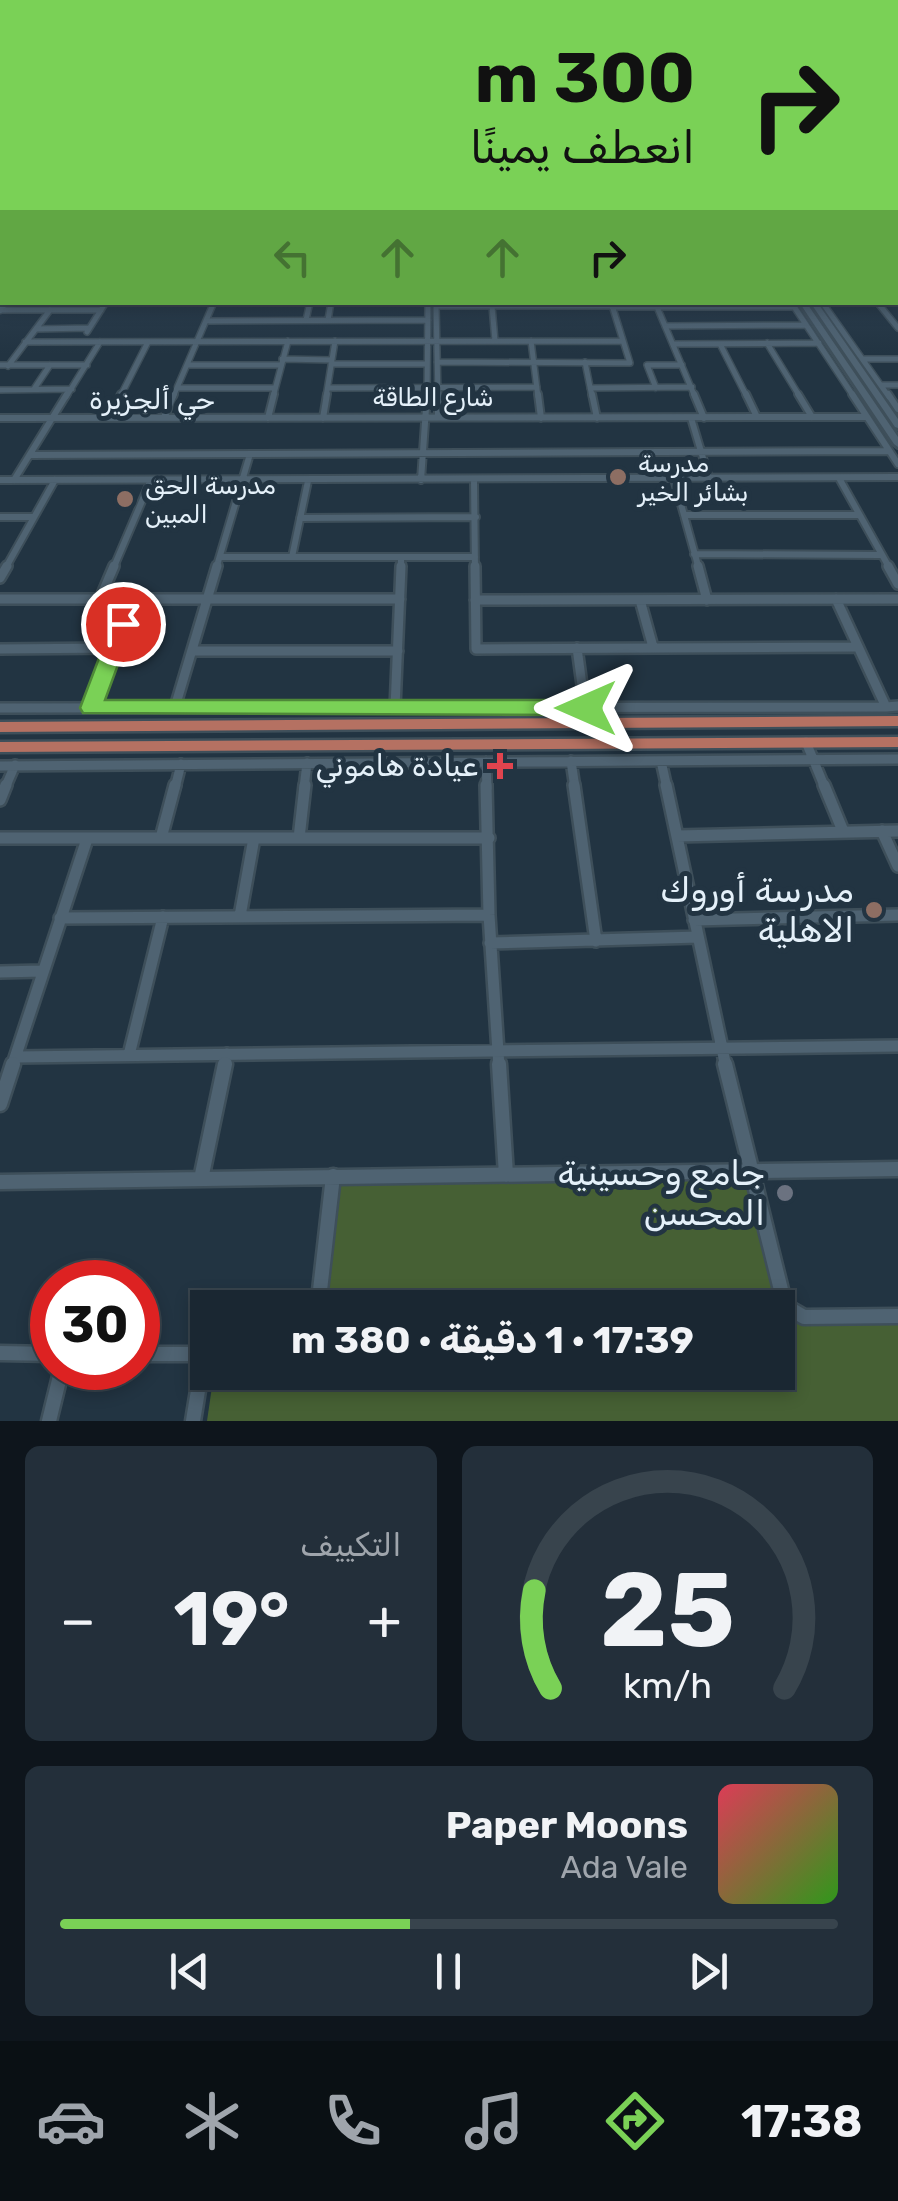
<!DOCTYPE html>
<html lang="ar">
<meta charset="utf-8">
<style>
body{margin:0;font-family:Rubik,"Noto Naskh Arabic",sans-serif;background:#232f3a;color:#f1f3f6;direction:rtl;height:100vh;display:flex;flex-direction:column;font-size:38px;white-space:nowrap}
*{box-sizing:border-box;margin:0}
p{font-size:32px;color:#9fa5ac}
.icon{flex:none;width:55px;height:55px;fill:none;stroke:currentColor;stroke-width:2;stroke-linecap:round;stroke-linejoin:round}
.map{position:relative;height:1421px;overflow:hidden;direction:ltr}
.panel{display:flex;flex-direction:column;gap:25px;padding:25px;background:#0e151c;flex:1}
.panel>*{flex:none}
.banner{position:absolute;left:0px;top:0px;width:900px;height:305px;box-shadow:0 5px 15px #0003,0 0 0 2px #38444d;direction:rtl;background:#7ad156;color:#111;overflow:hidden}
.speed{position:absolute;left:30px;top:1260px;display:flex;gap:20px;font-size:50px;font-weight:700;text-align:center}
.speed>*{display:grid;place-content:center;width:130px;height:130px;border-radius:50%;background:#1a2732;box-shadow:0 5px 15px #0003,0 0 0 2px #38444d;line-height:1}
.speed .limit{border:15px solid #d22;background:#fff;color:#111}
.pin{position:absolute;display:grid;place-items:center;width:85px;height:85px;color:#fff;margin:-42px;border:5px solid #fff;border-radius:50%;box-shadow:0 2px 10px #0007}
.me{position:absolute;width:110px;margin:-55px;rotate:270deg;stroke-linejoin:round;filter:drop-shadow(0 0 8px #0008)}
.turn{display:flex;align-items:center;gap:35px;height:210px;padding:0 40px;font-size:45px}
.turn .icon{width:130px;height:130px;stroke-width:2.5}
.turn b{display:block;font-size:70px;line-height:85px}
.lanes{display:flex;align-items:center;height:95px;padding:0 40px;background:#0003;justify-content:center;gap:50px;direction:ltr}
.lanes .off{opacity:.35}
.big{font-size:75px;font-weight:700;line-height:1.1}
.panel .widget{flex:1;display:flex;flex-direction:column;justify-content:center;gap:15px;min-width:0;padding:0 35px;border-radius:15px;background:#232f3a}
.panel .dial{align-items:center;gap:0}
.dial svg{height:260px;overflow:visible;fill:none;stroke:#38444d;stroke-width:7;stroke-linecap:round;text-anchor:middle}
.dial text{fill:#f1f3f6;stroke:none}
.song{display:flex;align-items:center;gap:30px}
.cover{width:120px;height:120px;border-radius:15px;background:linear-gradient(135deg,hsl(350 70% 55%),hsl(110 70% 35%))}
.played{height:10px;border-radius:5px;background:linear-gradient(90deg,#7ad156 45%,#38444d 45%)}
.keys{display:flex;justify-content:space-around;direction:ltr}
.heat{display:flex;justify-content:space-between;align-items:center;font-size:55px;direction:ltr}
.panel .tiles{flex:1;display:grid;gap:25px;grid-template-columns:1fr 1fr}
.widget:last-child{grid-column:span 2}
.trip{position:absolute;left:190px;top:1290px;width:605px;height:100px;border-radius:0px;background:#1a2732;box-shadow:0 5px 15px #0003,0 0 0 2px #38444d;font-weight:700;line-height:100px;text-align:center;direction:rtl}
.tabs{display:flex;height:160px;justify-content:space-around;align-items:center;background:#0a1014;color:#9fa5ac}
.tabs .icon{width:70px;height:70px}
.tabs .selected{color:#7ad156}
.tabs b{font-size:45px;color:#f1f3f6}
.map>svg:first-child{display:block}
.green{fill:#466034}
.lines{fill:none;stroke-linecap:round;stroke-linejoin:round}
.minor-far4-casing{stroke:#3e4f5a;stroke-width:8}
.minor-far3-casing{stroke:#3e4f5a;stroke-width:10}
.minor-far2-casing{stroke:#3e4f5a;stroke-width:14}
.minor-far1-casing{stroke:#3e4f5a;stroke-width:16}
.minor-casing{stroke:#3e4f5a;stroke-width:19}
.tertiary-casing{stroke:#3e4f5a;stroke-width:9}
.secondary-casing{stroke:#3e4f5a;stroke-width:6}
.primary-casing{stroke:#3e4f5a;stroke-width:5}
.minor-far4{stroke:#4f6372;stroke-width:5}
.minor-far3{stroke:#4f6372;stroke-width:6}
.minor-far2{stroke:#4f6372;stroke-width:9}
.minor-far1{stroke:#4f6372;stroke-width:11}
.minor{stroke:#4f6372;stroke-width:14}
.tertiary{stroke:#4f6372;stroke-width:6}
.secondary{fill:#4f6372;fill-rule:evenodd}
.primary{fill:#b57162;fill-rule:evenodd}
.route{fill:#7ad156;stroke:#4f8838;stroke-width:2.5}
.education-dot{fill:#8d6e63;stroke:#223442;stroke-width:4}
.health-dot{fill:#e0444e;stroke:#223442;stroke-width:4}
.worship-dot{fill:#6b7280;stroke:#223442;stroke-width:4}
.labels{text-anchor:middle;stroke-width:10;stroke-linejoin:round;paint-order:stroke}
.far-street-label{font-size:25px;fill:#e4f0f9;stroke:#223442}
.far-poi-label{font-size:25px;fill:#e4f0f9;stroke:#223442;text-anchor:start}
.far-neighbourhood-label{font-size:28px;fill:#e4f0f9;stroke:#223442}
.poi-label{font-size:30px;fill:#e4f0f9;stroke:#223442;text-anchor:end}
.near-poi-label{font-size:35px;fill:#e4f0f9;stroke:#223442;text-anchor:end}
</style>
<div class="map">
<svg width="898" height="1421" viewBox="0 0 898 1421">
<rect width="100%" height="100%" fill="#223442"/>
<!-- green -->
<path class="green" d="M751,1172L785,1306L805,1317L898,1316V1421H207L214,1373L778,1372V1308L318,1307L333,1176Z"/>
<g class="lines">
<defs>
<path id="minor-far4" d="M791,302L854,397
M822,302L889,397
M877,302L898,328
M436,305L438,397
M436,306H612
M492,306L495,341
M612,307H794
M657,307L695,397
M0,310H101
M306,320L310,302
M328,320L331,302
M209,321L428,320
M665,326L806,325
M36,329L89,328
M87,332L106,302
M531,341L538,397
M25,342L623,341
M767,343L800,397
M673,344L819,343
M720,344L747,397
M282,359L332,360
M863,359H898
M437,362L630,363L611,302
M585,362L592,397
M331,364H426
M0,365H87
M187,365H281
M8,366L50,310
M881,385H898
M177,388H275
M328,388L537,387
M590,388L692,387
M656,388L647,365H682
M34,389L50,365
M0,390L72,389
M66,397L100,342
M120,397L148,342
M173,397L214,302
M273,397L288,341
M326,397L335,341
M427,397L428,302"/>
<path id="minor-far3" d="M438,394V417
M538,394L541,418
M592,394L597,418
M694,394L704,418
M746,394L757,417
M798,394L812,417
M852,394L898,464
M888,394L898,409
M0,418L867,417
M109,418L121,394
M164,418L174,394
M268,418L274,394
M323,418L327,394
M691,418L709,478
M30,455L889,451
M839,478L890,569
M674,479L699,569
M0,480L898,477
M14,480L67,394
M421,480L427,394
M474,480L475,569
M684,515H859
M0,517H34
M300,518L476,517
M694,554L880,555
M222,557H475
M292,557L308,481
M5,569L55,480
M113,569L151,480
M216,569L250,454
M401,569V557"/>
<path id="minor-far2" d="M475,566L476,649L855,647
M698,566L707,600
M888,566L898,584
M0,578L7,566
M0,599H400
M100,599L114,566
M836,599L886,707L898,706
M475,600L898,599
M640,600L653,647
M577,648L585,707
M0,649L114,648
M193,651H398
M91,707L132,599
M175,707L217,566
M0,708L886,707
M395,708L401,566
M806,742L825,788
M571,761L575,788
M661,761L667,788
M486,762L487,788
M0,766L898,759
M5,788L15,765
M175,788L181,764
M304,788L307,763"/>
<path id="minor-far1" d="M486,785L489,915L499,1067
M574,785L596,941
M666,785L726,1067
M824,785L843,831
M0,800L6,785
M882,831L898,866
M677,836L898,831
M0,838H489
M161,838L175,785
M299,838L305,785
M240,916L254,838
M60,918L489,915
M694,920L898,915
M490,943L698,937
M0,972L42,971
M129,1055L163,917
M16,1057L898,1046
M12,1067L87,839
M224,1067L227,1054"/>
<path id="minor" d="M499,1064L506,1175
M725,1064L785,1306L804,1317L898,1316
M0,1104L13,1064
M201,1179L225,1064
M0,1182L898,1169
M318,1308L333,1176
M0,1353L52,1354
M138,1354H208
M49,1421L62,1368
M193,1421L204,1354"/>
<path id="tertiary" d="M0,310L6,302"/>
<path id="secondary" d="M799,302H806L898,437V447L894,444Z
M810,302H817L898,419V428L895,427Z"/>
<path id="primary" d="M898,716V726L0,732V722Z
M898,737V747L0,752V742Z"/>
</defs>
<!-- minor-far4 casing -->
<use href="#minor-far4" class="minor-far4-casing"/>
<!-- minor-far3 casing -->
<use href="#minor-far3" class="minor-far3-casing"/>
<!-- minor-far2 casing -->
<use href="#minor-far2" class="minor-far2-casing"/>
<!-- minor-far1 casing -->
<use href="#minor-far1" class="minor-far1-casing"/>
<!-- minor casing -->
<use href="#minor" class="minor-casing"/>
<!-- tertiary casing -->
<use href="#tertiary" class="tertiary-casing"/>
<!-- secondary casing -->
<use href="#secondary" class="secondary-casing"/>
<!-- primary casing -->
<use href="#primary" class="primary-casing"/>
<!-- minor-far4 -->
<use href="#minor-far4" class="minor-far4"/>
<!-- minor-far3 -->
<use href="#minor-far3" class="minor-far3"/>
<!-- minor-far2 -->
<use href="#minor-far2" class="minor-far2"/>
<!-- minor-far1 -->
<use href="#minor-far1" class="minor-far1"/>
<!-- minor -->
<use href="#minor" class="minor"/>
<!-- tertiary -->
<use href="#tertiary" class="tertiary"/>
<!-- secondary -->
<use href="#secondary" class="secondary"/>
<!-- primary -->
<use href="#primary" class="primary"/>
</g>
<!-- sky -->
<linearGradient id="sky" x2="0" y2="1"><stop stop-color="#131d24"/><stop offset="0.44" stop-color="#3e5065"/><stop offset="1" stop-color="#3e5065" stop-opacity="0"/></linearGradient>
<rect width="898" height="354" fill="url(#sky)"/>
<!-- route -->
<path class="route" d="M123,617L133,624L105,700H586L597,708L586,715L83,713L80,708L112,624Z"/>
<!-- markers -->
<g class="education-dot">
<circle cx="618" cy="477" r="10"/>
<circle cx="125" cy="499" r="10"/>
<circle cx="874" cy="910" r="10"/>
</g>
<path class="health-dot" d="M495 751h10v10h10v10h-10v10h-10v-10h-10v-10h10z"/>
<circle class="worship-dot" cx="785" cy="1193" r="10"/>
<g class="labels">
<!-- far-street labels -->
<g class="far-street-label">
<text x="433" y="406">شارع الطاقة</text>
</g>
<!-- far-poi labels -->
<g class="far-poi-label">
<text x="638" y="472">مدرسة<tspan x="638" dy="29">بشائر الخير</tspan></text>
<text x="145" y="494">مدرسة الحق<tspan x="145" dy="29">المبين</tspan></text>
</g>
<!-- far-neighbourhood labels -->
<g class="far-neighbourhood-label">
<text x="152" y="409">حي ألجزيرة</text>
</g>
<!-- poi labels -->
<g class="poi-label">
<text x="478" y="776">عيادة هاموني</text>
</g>
<!-- near-poi labels -->
<g class="near-poi-label">
<text x="854" y="902">مدرسة أوروك<tspan x="854" dy="40">الاهلية</tspan></text>
<text x="765" y="1185">جامع وحسينية<tspan x="765" dy="40">المحسن</tspan></text>
</g>
</g>
</svg>
<div class="speed"><div class="limit">30</div></div>
<div class="pin" style="left:123px;top:624px;background:#d93025"><svg class="icon" aria-label="arrive" viewBox="0 0 24 24"><path d="M6 21V4h12l-3 4 3 4H6"/></svg></div>
<svg class="me" style="left:586px;top:708px" viewBox="-20 -20 40 40"><path d="M0-17L14 15 0 8-14 15z" fill="#7ad156" stroke="#fff" stroke-width="4"/></svg>
<div class="trip">17:39 · 1 دقيقة · 380 m</div>
<div class="banner">
<div class="turn"><svg class="icon" aria-label="right" viewBox="0 0 24 24"><path d="M7 20v-9h11M14 6l5 5-5 5"/></svg><div><b>300 m</b>انعطف يمينًا</div></div>
<div class="lanes"><svg class="icon off" aria-label="left" viewBox="0 0 24 24"><path d="M17 20v-9H6M10 6l-5 5 5 5"/></svg><svg class="icon off" aria-label="ahead" viewBox="0 0 24 24"><path d="M12 20V5M6 11l6-6 6 6"/></svg><svg class="icon off" aria-label="ahead" viewBox="0 0 24 24"><path d="M12 20V5M6 11l6-6 6 6"/></svg><svg class="icon" aria-label="right" viewBox="0 0 24 24"><path d="M7 20v-9h11M14 6l5 5-5 5"/></svg></div>
</div>
</div>
<section class="panel">
<div class="tiles">
<div class="widget dial"><svg viewBox="0 0 100 80">
<path d="M14 69A42 42 0 1 1 86 69"/>
<path d="M14 69A42 42 0 0 1 9 39" stroke="#7ad156"/>
<text x="50" y="56" font-size="32" font-weight="700">25</text>
<text x="50" y="72" font-size="11">km/h</text>
</svg></div>
<div class="widget"><p>التكييف</p>
<div class="heat"><a>−</a><b class="big">19°</b><a>+</a></div>
</div>
<div class="widget">
<div class="song"><i class="cover"></i><div><b>Paper Moons</b><p>Ada Vale</p></div></div>
<div class="played"></div>
<div class="keys"><svg class="icon" aria-label="previous" viewBox="0 0 24 24"><path d="M18 5L8 12l10 7zM5 5v14"/></svg><svg class="icon" aria-label="pause" viewBox="0 0 24 24"><path d="M8 5v14M16 5v14"/></svg><svg class="icon" aria-label="next" viewBox="0 0 24 24"><path d="M6 5l10 7-10 7zM19 5v14"/></svg></div>
</div>
</div>
</section>
<nav class="tabs">
<b>17:38</b>
<svg class="icon selected" aria-label="directions" viewBox="0 0 24 24"><path d="M12 3l9 9-9 9-9-9zM9 14v-3h6M13 9l2 2-2 2"/></svg>
<svg class="icon" aria-label="music" viewBox="0 0 24 24"><path d="M9 18V5l10-2v13"/><circle cx="6" cy="18" r="3"/><circle cx="16" cy="16" r="3"/></svg>
<svg class="icon" aria-label="phone" viewBox="0 0 24 24"><path d="M5 4h4l2 5-3 2q2 4 5 5l2-3 5 2v4C11 20 4 13 5 4z"/></svg>
<svg class="icon" aria-label="climate" viewBox="0 0 24 24"><path d="M12 3v18M4 7l16 10M4 17L20 7"/></svg>
<svg class="icon" aria-label="car" viewBox="0 0 24 24"><path d="M5 17H2v-5l4-1 3-4h7l3 4 3 1v5h-3M9 17h6M6 11h13"/><circle cx="7" cy="17" r="2"/><circle cx="17" cy="17" r="2"/></svg>
</nav>
